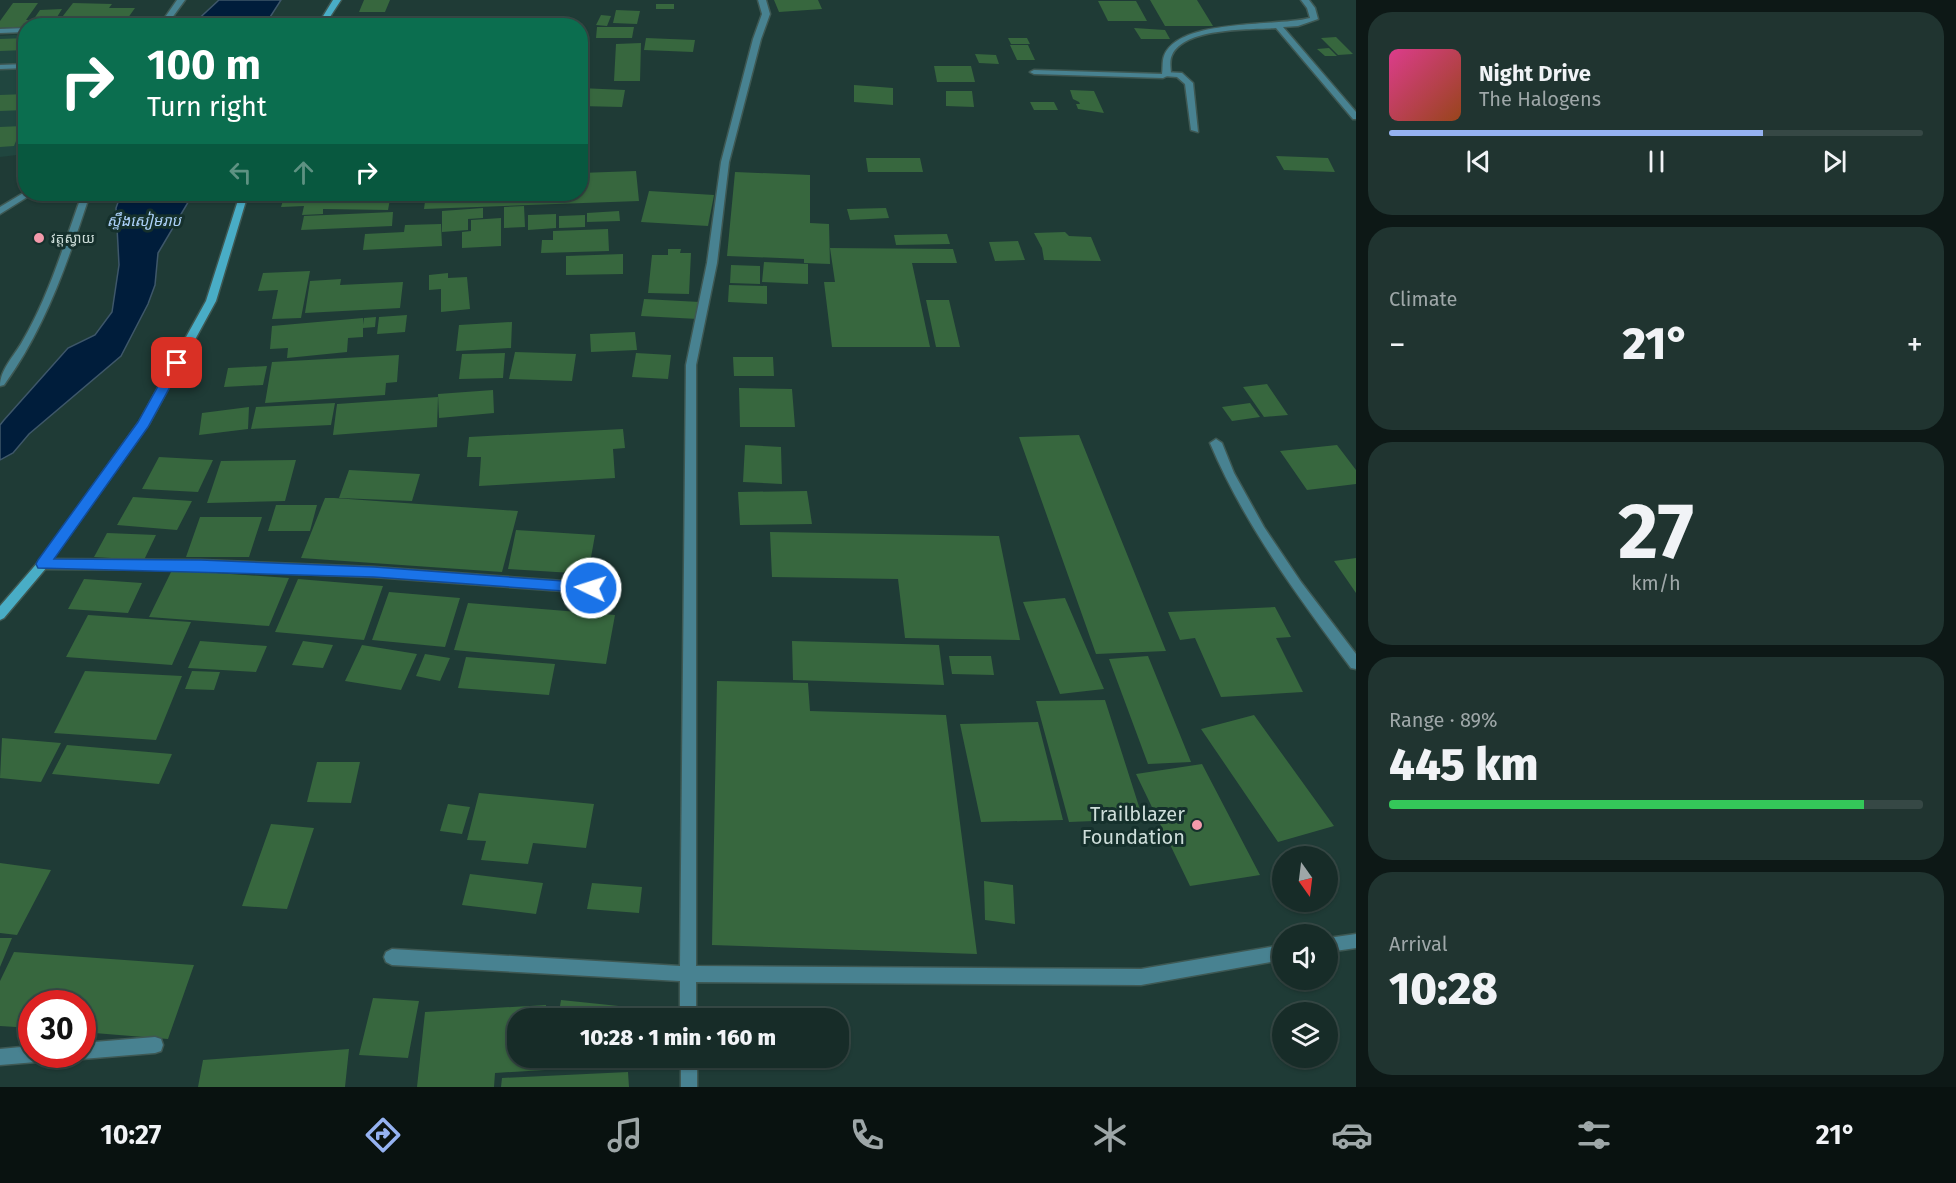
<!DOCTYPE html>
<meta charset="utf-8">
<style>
body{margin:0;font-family:"Fira Sans","Noto Sans Khmer",sans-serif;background:#203430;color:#f1f3f6;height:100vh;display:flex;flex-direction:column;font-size:22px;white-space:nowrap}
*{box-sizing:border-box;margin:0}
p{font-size:20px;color:#9ea7a8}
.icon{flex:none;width:33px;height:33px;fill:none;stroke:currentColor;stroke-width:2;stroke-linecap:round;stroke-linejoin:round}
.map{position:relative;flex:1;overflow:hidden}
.panel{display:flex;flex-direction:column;gap:12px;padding:12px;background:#0d1816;width:600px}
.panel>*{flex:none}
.banner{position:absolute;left:18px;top:18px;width:570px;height:183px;border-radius:24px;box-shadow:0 2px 4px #0004,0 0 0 2px #364845;background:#0b6e4f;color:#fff;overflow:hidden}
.needle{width:39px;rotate:166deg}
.buttons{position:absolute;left:1272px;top:846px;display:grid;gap:12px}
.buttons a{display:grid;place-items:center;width:66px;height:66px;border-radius:50%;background:#172c28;box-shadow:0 2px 4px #0004,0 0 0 2px #364845;font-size:30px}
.speed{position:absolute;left:18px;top:990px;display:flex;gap:12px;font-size:30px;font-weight:700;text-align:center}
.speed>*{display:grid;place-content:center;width:78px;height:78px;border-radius:50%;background:#172c28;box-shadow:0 2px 4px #0004,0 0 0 2px #364845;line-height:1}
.speed .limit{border:9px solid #d22;background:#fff;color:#111}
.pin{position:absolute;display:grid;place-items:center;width:51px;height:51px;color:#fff;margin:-26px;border-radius:12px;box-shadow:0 3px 9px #0006}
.me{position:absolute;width:66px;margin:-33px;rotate:274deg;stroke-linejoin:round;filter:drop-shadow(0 0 4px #0008)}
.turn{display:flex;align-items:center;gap:21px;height:126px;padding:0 30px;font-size:27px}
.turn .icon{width:78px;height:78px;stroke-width:2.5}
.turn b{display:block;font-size:42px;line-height:51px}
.lanes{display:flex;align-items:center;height:57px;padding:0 30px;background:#0003;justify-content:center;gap:30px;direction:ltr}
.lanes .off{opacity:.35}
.big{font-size:45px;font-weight:800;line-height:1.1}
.panel .widget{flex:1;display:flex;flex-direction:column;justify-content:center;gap:9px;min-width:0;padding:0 21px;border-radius:24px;background:#203430}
.panel .dial{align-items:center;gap:0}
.dial b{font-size:78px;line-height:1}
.song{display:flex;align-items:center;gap:18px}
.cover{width:72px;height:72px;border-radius:9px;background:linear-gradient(135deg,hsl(330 70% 55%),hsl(20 70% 35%))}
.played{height:6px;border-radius:3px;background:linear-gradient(90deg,#95b2f1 70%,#364845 70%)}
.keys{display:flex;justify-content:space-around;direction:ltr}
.heat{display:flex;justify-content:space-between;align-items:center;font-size:33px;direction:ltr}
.charge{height:9px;border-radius:4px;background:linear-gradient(90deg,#34c759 89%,#364845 0)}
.trip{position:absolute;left:507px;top:1008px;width:342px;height:60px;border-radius:24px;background:#172c28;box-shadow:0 2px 4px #0004,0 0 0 2px #364845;font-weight:800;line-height:60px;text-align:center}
.tabs{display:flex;height:96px;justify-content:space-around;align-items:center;background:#091210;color:#9ea7a8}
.tabs .icon{width:42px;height:42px}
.tabs .on{color:#95b2f1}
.tabs b{font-size:27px;color:#f1f3f6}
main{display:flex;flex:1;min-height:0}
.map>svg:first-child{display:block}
.built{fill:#20463f}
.water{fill:#001d3b;stroke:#3e576a;stroke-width:1.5}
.building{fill:#37673e}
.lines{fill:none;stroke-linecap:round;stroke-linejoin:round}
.lane-casing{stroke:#3e5853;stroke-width:3}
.street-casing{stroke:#3e5853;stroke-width:3}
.secondary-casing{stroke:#3e5853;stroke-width:3}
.lane{fill:#488291;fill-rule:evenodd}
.street{fill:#488291;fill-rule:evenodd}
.secondary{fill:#49adc6;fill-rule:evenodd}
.route{fill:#1a73e8;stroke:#114b97;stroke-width:1.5}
.poi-dot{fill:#f39aab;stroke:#15302c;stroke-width:2}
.labels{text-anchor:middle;stroke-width:6;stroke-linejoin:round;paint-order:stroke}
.far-poi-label{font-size:14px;fill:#cdddd9;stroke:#15302c;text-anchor:start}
.far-water-label{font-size:15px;font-style:italic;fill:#acd1f9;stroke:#15302c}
.near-poi-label{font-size:20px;fill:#cdddd9;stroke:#15302c;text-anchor:end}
</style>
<main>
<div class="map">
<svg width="1356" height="1087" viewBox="0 0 1356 1087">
<rect width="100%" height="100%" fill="#1f3b36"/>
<!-- built -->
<path class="built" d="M26,34L25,154L0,157V36Z"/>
<!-- water -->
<path class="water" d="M219,0H281L265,25H192Z
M121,194H193L158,253L155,285L148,304L121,356L29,434L13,453L0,460V425L4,420L68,348L95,335L112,312L119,265L116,208Z"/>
<!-- building -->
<path class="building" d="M364,0H390L385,12H359Z
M774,0H818L822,9L779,12Z
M1150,0H1197L1213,26H1165Z
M1098,1H1136L1147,21H1108Z
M13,3H38L26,20H29L24,27L0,28V21Z
M73,3L112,4L109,8H135L125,22L59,21Z
M656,4H674V9H656Z
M62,9L54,22L31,23L40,10Z
M616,10L640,11L637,24L613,23Z
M601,15L611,16L607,26L596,25Z
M597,27H634L632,38H596Z
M1134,28L1165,30L1170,39H1141Z
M1336,37L1353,54L1338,55L1321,38Z
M26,38V50L0,51V39Z
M646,38L695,40L693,52L644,50Z
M1008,38H1027L1030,44H1011Z
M641,43L640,81H614L616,44Z
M1010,45H1028L1035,60H1017Z
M1329,48L1337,56H1325L1317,49Z
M975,54L996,55L999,64L979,63Z
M934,66H971L975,82H937Z
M854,85L893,88V105L854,102Z
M580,88L625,90L622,107L580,106Z
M1070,90L1094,91L1104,113L1078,109L1076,104H1080L1079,102L1073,99Z
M946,91H972L974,107L946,106Z
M26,94L25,110L0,111V95Z
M1030,102H1054L1058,110H1034Z
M22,126L14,146L0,147V127Z
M1276,156L1328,158L1335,172L1284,170Z
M866,158H920L923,172H868Z
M636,171L639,201L424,209L426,194H580V173Z
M735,172L810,175V223L829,224L830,264L804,263V259L727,256Z
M649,191L714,195L708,226L641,222Z
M285,194H391L388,210L323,209V214L302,215L304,206L281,207Z
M524,206L525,227L504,228V207Z
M483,208V218L468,219V230L442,232V211Z
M886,208L889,218L850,220L847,209Z
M619,211L620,221L587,222V213Z
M393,212L392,226L301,230L304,216Z
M556,214V228L528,230V215Z
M585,215V227L559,228V216Z
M501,218V246L462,248V232L471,231V220Z
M441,224L442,246L363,250L365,234L404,232L405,225Z
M608,229L609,251L541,253L542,240H553V231Z
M1065,232L1069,236L1091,237L1101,261L1044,260L1042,248L1034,233Z
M947,234L950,244L896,245L894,235Z
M1018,241L1025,260L995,261L989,242Z
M830,248L953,249L957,263H912L930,347H832L824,282H835Z
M668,249H681L680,253H691L689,294L648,293L652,255H668Z
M623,254V274L566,275V256Z
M764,262L808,264V284L762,282Z
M731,265L760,266V284L730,283Z
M310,271L301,318L272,319L278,290L258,291L263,273Z
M448,273V278L467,277L470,309L441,312V289L429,290V275Z
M341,279L340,285L403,282L400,308L305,313L310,281Z
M729,285L767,286V304L728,302Z
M644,299L700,302L698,319L641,316Z
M926,300H949L960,347H936Z
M407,315L405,332L377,334L379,317Z
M376,317L375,327L363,328V337L348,338L347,352L287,358L288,348L270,349L272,326L363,318V325L364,318Z
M512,322L511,348L456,351L459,325Z
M635,332L637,350L591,352L590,334Z
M515,352L576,354L572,381L509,379Z
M505,353L503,378L459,379L462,354Z
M636,353L671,355L668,379L632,377Z
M399,355L397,382L386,383L385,395L265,403L272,362Z
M733,357H773L774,376H734Z
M267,366L263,385L224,387L228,368Z
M1267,384L1288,415L1264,417L1243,387Z
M739,388L792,389L795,427H740Z
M493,390L494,413L439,418L438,394Z
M438,397L437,427L333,435L337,404Z
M335,403L331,425L251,429L256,407Z
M1250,403L1260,417L1232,421L1222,407Z
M249,407L248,429L199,435L202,413Z
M623,429L625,448L613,449L615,478L479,486L481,457H467L469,437Z
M1079,435L1166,651L1096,654L1019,437Z
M745,445L781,447L782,484L743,482Z
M1337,445L1356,470V484L1307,490L1280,451Z
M159,457L213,460L198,492L142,489Z
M296,460L285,501L207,503L221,461Z
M349,470L420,474L412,501L339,498Z
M807,491L812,524L740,525L738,492Z
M133,497L192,501L177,530L117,525Z
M325,498H334L518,511L502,572L301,558Z
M276,505H317L310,531H268Z
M200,517H262L249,557H186Z
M516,530L595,535L588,574L508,569Z
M770,532L999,536L1020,640L905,638L898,579L772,577Z
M107,533L156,535L144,560L94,557Z
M1356,558V593L1334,561Z
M172,570L289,578L269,626L149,617Z
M84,579L142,583L128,613L68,609Z
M298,579L383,586L364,640L275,632Z
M389,592L460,598L445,647L372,640Z
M1065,598L1104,689L1060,694L1023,602Z
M468,603L615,615L606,664L454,650Z
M1275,607L1291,637L1276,638L1303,692L1221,697L1195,638L1180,640L1168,612Z
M88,615L191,622L172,665L66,657Z
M200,641L267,646L256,672L188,668Z
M303,641L333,645L323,668L292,665Z
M792,641L939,645L944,685L793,680Z
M362,645L417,654L401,690L345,681Z
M425,654L450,658L440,681L416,676Z
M949,656H991L994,675L952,674Z
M1148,656L1191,762L1148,764L1109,659Z
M466,657L555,664L549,695L458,688Z
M85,671L182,676L156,740L54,733Z
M192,671L220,672L214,690L185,689Z
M717,681L808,683L810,711L946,715L977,954L712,945Z
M1105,700L1143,819L1069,822L1036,701Z
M1254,715L1334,826L1278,842L1201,729Z
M1038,722L1063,820L981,822L960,724Z
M2,738L61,743L41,782L0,778Z
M67,745L172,754L159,784L52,774Z
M317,762H360L351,803L307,802Z
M1202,764L1260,875L1190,886L1136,774Z
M479,793L594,804L586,848L533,843L528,864L481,860L486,841L467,840Z
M448,804L470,807L462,834L440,831Z
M271,824L314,828L287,909L242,906Z
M0,863L51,870L17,935L0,933Z
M470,874L543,883L536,914L462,905Z
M984,881L1013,885L1015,924L985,920Z
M592,883L642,887L639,913L587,909Z
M0,938H12L0,967Z
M14,952L194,965L168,1039L82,1032V1004H32V1028L0,1026V981Z
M373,998L419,1001L408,1058L359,1055Z
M561,1000L667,1011L666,1018H558Z
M546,1005V1018H518V1058H545V1070L495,1073L494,1087H417L425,1012Z
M349,1049L345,1087H198L203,1060Z
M628,1072L629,1087H501L502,1078Z"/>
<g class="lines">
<defs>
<path id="lane" d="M26,64V68L0,69V65Z
M1164,72L1182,73L1193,83L1198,132L1191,130L1185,84L1177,77L1164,76Z
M25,192L32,194L0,214V207Z
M155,1037L161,1039L163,1045L161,1051L155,1053L82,1059L75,1054H82V1043Z
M32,1046V1054H44L42,1060L36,1062L0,1065V1049Z"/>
<path id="street" d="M177,0H185L166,26H159Z
M758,0H766L770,14L761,39L729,162L717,263L696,365V966L1141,969L1282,945V960L1141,985L696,982V1018H680V981L392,965L386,962L384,957L386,952L392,949L680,966L686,365L707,263L721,162L753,39L762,14Z
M1301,0H1309L1315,8L1318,19L1298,26L1283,27L1356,112V119H1353L1276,28C1250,30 1185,27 1172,55C1169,61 1171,69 1171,74L1163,78L1034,74L1030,72L1034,70L1162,74C1163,69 1162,61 1164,56C1179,18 1275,27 1310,18L1307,8Z
M26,28V32L0,33V29Z
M82,194H90C68,261 46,327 4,385L0,386C0,370 14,356 22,342C49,296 64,244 82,194Z
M1216,439L1222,443L1234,473L1264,527L1301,582L1356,654V669L1351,668C1298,596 1245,526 1210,443Z
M43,559L201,560L374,567L591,583L595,585L597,588L595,591L591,593L374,577L201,570L43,569L39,567L37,564L39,561Z
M1356,934V948L1328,952V938Z
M681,1058H697V1087H681Z"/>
<path id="secondary" d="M333,0H341L324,26H317Z
M240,194H248L216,301L149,424L47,567L4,618L0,620V606L39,561L139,422L206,301Z"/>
</defs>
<!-- lane casing -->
<use href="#lane" class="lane-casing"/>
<!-- street casing -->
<use href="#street" class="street-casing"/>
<!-- secondary casing -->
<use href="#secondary" class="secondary-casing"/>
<!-- lane -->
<use href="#lane" class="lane"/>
<!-- street -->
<use href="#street" class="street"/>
<!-- secondary -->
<use href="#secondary" class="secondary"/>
</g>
<!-- route -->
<path class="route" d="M177,359L183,363L148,427L54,559L201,560L374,567L591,583L596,584L598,588L596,592L591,593L374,577L38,568L36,564L38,560L138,422L171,363Z"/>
<!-- markers -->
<g class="poi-dot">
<circle cx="39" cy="238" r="6"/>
<circle cx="1197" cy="825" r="6"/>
</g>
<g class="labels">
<!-- far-poi labels -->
<g class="far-poi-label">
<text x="51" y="243">វត្តស្វាយ</text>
</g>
<!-- far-water labels -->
<g class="far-water-label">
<text x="144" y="226">ស្ទឹងសៀមរាប</text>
</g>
<!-- near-poi labels -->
<g class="near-poi-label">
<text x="1185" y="821">Trailblazer<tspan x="1185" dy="23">Foundation</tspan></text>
</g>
</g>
</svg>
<div class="buttons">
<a><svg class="needle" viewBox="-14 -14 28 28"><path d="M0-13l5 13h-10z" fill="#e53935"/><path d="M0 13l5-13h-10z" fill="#9ea7a8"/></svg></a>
<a><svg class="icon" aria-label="sound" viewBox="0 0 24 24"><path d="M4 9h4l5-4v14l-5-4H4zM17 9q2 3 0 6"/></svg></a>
<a><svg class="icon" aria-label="layers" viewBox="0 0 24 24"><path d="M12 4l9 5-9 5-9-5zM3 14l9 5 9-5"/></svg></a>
</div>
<div class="speed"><div class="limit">30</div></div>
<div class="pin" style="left:177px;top:363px;background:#d93025"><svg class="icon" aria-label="arrive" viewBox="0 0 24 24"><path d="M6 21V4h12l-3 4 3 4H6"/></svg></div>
<svg class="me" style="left:591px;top:588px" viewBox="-20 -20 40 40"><circle r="17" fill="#1a73e8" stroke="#fff" stroke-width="3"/><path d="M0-11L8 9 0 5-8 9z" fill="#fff"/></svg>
<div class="trip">10:28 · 1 min · 160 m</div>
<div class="banner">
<div class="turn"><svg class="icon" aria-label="right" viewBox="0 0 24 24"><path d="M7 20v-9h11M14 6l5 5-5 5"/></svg><div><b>100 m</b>Turn right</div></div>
<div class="lanes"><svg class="icon off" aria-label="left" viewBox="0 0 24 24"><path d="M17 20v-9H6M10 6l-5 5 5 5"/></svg><svg class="icon off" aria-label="ahead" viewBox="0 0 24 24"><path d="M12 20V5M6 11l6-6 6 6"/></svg><svg class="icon" aria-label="right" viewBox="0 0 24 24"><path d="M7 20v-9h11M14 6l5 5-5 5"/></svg></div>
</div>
</div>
<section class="panel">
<div class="widget">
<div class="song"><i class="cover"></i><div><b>Night Drive</b><p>The Halogens</p></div></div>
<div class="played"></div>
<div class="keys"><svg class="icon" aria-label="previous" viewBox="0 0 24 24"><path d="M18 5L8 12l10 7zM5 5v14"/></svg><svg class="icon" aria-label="pause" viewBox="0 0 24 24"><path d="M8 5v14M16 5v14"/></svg><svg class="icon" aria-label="next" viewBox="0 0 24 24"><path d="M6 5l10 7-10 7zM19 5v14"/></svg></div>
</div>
<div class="widget"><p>Climate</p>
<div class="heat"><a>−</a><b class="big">21°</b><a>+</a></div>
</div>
<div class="widget dial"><b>27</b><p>km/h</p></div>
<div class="widget"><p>Range · 89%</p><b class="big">445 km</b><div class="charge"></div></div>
<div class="widget"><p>Arrival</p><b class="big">10:28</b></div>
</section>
</main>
<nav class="tabs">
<b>10:27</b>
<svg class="icon on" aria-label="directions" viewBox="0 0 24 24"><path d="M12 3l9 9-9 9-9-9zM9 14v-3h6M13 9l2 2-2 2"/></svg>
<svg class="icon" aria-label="music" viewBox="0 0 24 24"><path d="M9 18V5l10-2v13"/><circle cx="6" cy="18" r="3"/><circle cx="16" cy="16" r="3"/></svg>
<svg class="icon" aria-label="phone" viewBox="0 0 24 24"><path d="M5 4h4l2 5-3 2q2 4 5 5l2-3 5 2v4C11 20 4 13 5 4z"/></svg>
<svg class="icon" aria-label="climate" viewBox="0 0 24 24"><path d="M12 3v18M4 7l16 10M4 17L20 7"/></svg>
<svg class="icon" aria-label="car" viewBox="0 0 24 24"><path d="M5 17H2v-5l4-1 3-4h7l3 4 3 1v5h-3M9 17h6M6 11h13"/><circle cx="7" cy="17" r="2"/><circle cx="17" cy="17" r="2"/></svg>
<svg class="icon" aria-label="filters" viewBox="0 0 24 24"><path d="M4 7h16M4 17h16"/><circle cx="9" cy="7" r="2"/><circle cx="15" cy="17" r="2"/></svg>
<b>21°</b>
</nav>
